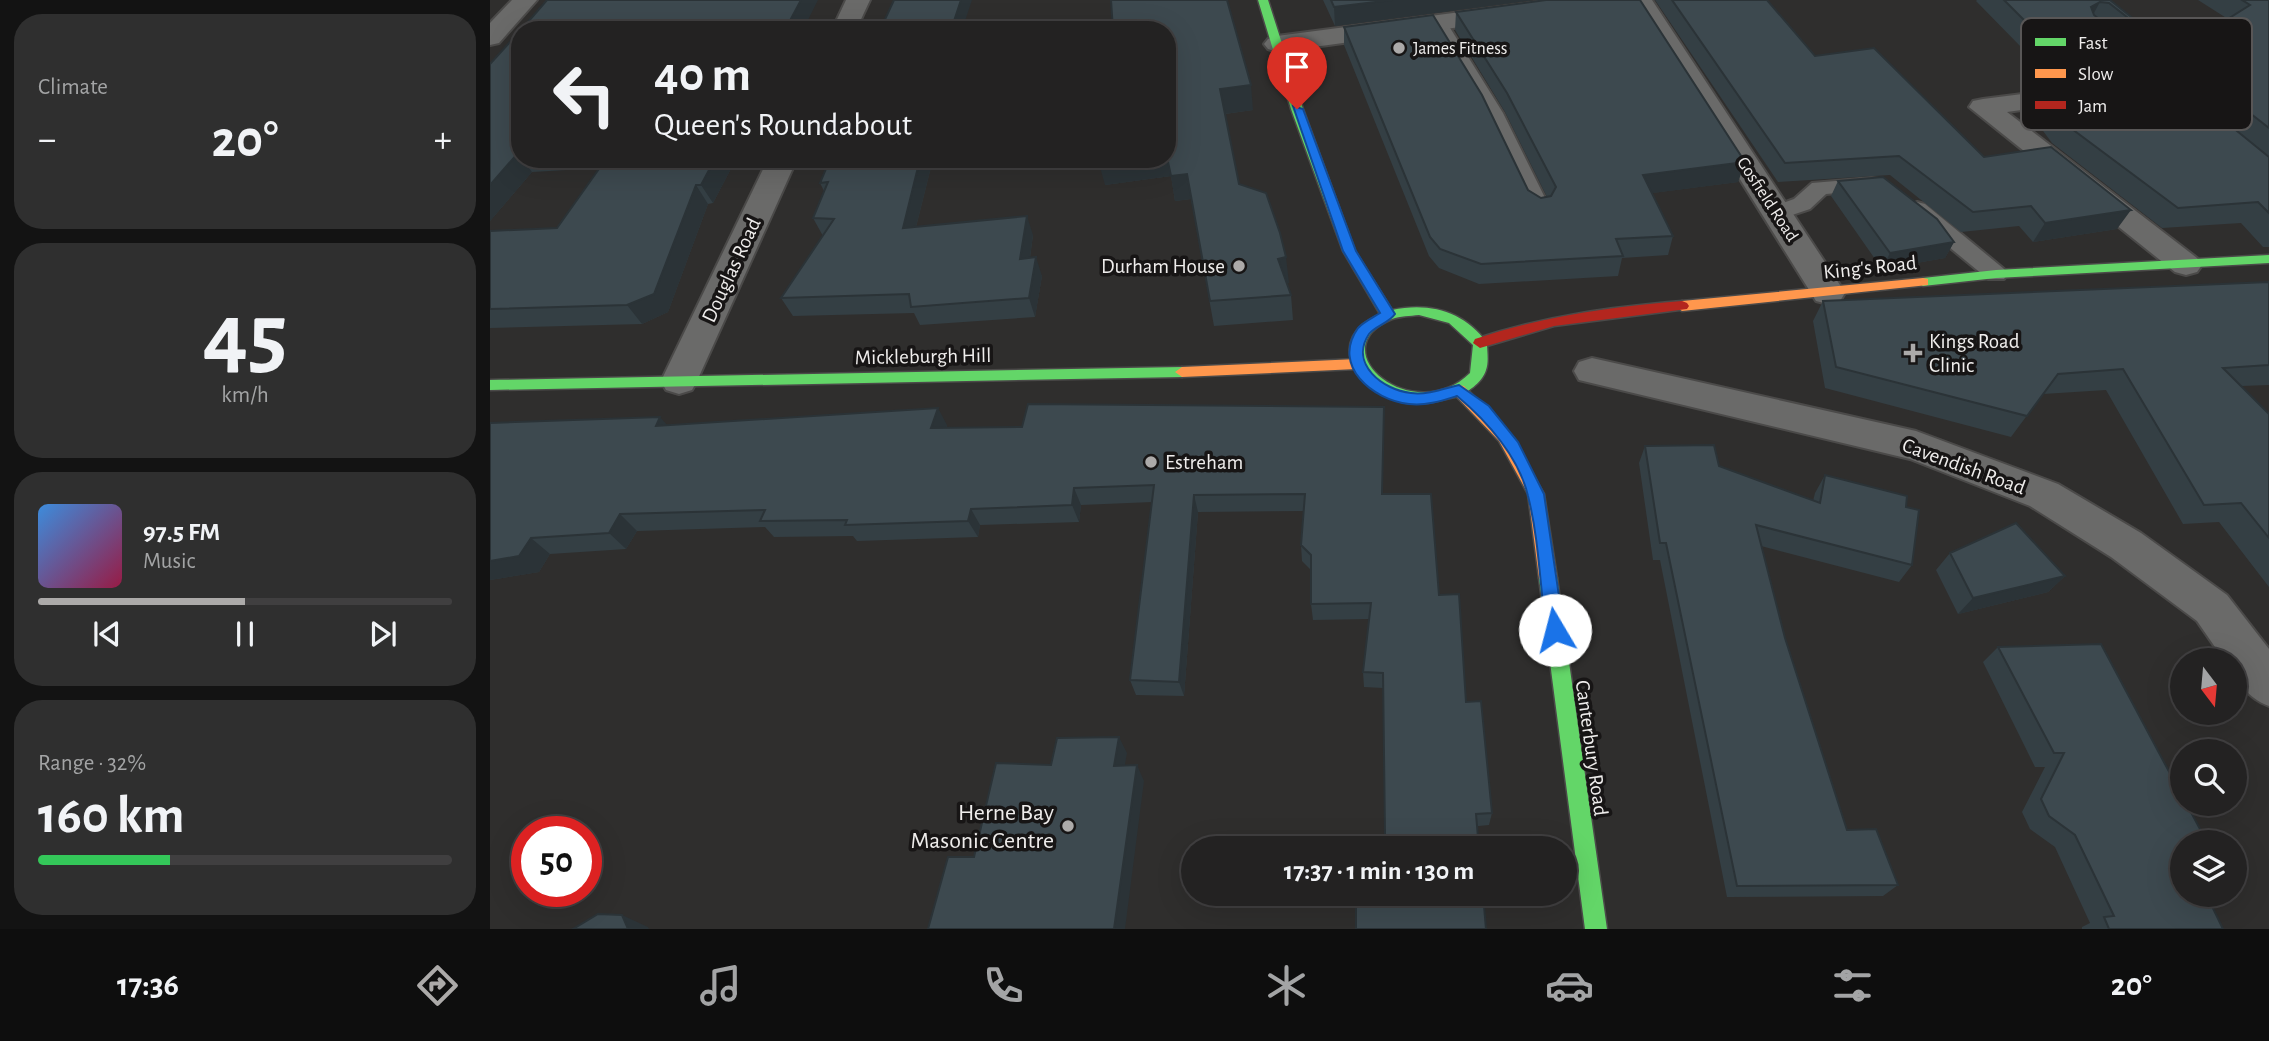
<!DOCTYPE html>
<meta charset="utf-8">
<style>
body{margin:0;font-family:"Alegreya Sans",sans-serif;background:#2f2f2f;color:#f1f3f6;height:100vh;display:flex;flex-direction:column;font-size:26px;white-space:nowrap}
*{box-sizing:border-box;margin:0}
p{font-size:23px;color:#a3a4a5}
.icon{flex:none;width:38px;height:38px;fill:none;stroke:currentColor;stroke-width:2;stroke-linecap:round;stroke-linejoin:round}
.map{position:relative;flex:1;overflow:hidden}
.details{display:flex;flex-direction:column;gap:14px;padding:14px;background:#131313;width:490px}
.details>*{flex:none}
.banner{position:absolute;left:21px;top:21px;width:665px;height:147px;border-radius:28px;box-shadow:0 7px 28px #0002,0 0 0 2px #403f40;background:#232222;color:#f1f3f6;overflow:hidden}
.needle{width:46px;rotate:164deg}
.tools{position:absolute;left:1680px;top:648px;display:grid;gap:14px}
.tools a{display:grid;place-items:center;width:77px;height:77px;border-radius:50%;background:#232222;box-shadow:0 7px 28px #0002,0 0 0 2px #403f40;font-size:35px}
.speed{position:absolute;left:21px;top:816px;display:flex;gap:14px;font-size:35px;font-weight:700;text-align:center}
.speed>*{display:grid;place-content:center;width:91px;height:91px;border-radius:50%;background:#232222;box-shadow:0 7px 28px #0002,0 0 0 2px #403f40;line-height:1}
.speed .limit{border:10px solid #d22;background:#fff;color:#111}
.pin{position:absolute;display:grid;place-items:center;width:60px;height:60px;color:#fff;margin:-72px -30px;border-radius:50% 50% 50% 0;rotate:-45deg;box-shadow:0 0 7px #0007}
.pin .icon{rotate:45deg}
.me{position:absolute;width:77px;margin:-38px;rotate:352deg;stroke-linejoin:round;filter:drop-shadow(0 0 5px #0008)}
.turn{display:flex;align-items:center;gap:24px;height:147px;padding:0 28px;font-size:32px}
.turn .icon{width:91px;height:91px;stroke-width:2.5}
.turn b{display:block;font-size:49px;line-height:60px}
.big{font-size:52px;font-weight:700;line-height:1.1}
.details .tile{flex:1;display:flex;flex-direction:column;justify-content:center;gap:10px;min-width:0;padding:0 24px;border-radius:28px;background:#2f2f2f}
.details .dial{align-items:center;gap:0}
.dial b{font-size:91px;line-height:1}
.song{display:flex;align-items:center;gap:21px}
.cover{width:84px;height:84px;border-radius:10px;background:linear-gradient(135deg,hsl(210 70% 55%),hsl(340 70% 35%))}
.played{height:7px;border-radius:4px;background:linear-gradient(90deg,#acaaa9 50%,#403f40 50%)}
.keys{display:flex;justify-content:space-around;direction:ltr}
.heat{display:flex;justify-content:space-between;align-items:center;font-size:38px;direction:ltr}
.charge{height:10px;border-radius:5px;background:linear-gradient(90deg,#34c759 32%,#403f40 0)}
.trip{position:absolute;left:691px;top:836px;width:396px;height:70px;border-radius:35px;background:#232222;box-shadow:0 7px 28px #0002,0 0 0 2px #403f40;font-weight:700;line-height:70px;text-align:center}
.menu{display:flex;height:112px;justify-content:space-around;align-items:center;background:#0e0e0e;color:#a3a4a5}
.menu .icon{width:49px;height:49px}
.menu .on{color:#acaaa9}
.menu b{font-size:32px;color:#f1f3f6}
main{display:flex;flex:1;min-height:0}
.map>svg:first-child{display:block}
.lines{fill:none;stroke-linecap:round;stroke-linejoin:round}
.lane-casing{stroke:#4b4a49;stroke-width:4}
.street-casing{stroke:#4b4a49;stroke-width:4}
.fast-casing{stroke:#4b4a49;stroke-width:3}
.slow-casing{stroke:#4b4a49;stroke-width:3}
.jam-casing{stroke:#4b4a49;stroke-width:3}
.lane{fill:#6a6a69;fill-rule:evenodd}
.street{fill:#6a6a69;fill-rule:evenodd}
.fast{fill:#63d668;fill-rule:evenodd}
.slow{fill:#ff974d;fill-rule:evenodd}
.jam{fill:#b3261e;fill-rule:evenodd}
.wall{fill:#343f44}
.shaded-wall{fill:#2b3337}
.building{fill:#3d494f;stroke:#2b3337;stroke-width:2}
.route{fill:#1a73e8;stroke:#114b97;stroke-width:2}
.poi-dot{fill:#acaaa9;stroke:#171515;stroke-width:2.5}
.labels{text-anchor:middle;stroke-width:7;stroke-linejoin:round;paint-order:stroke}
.far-poi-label{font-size:18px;fill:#efedec;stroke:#171515;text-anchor:start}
.far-street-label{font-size:18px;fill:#efedec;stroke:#171515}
.poi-label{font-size:21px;fill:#efedec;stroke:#171515;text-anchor:start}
.street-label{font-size:21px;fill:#efedec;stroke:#171515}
.near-poi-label{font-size:24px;fill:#efedec;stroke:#171515;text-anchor:end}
.key{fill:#171515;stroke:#585656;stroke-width:2}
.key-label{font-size:19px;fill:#efedec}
</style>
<main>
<section class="details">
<div class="tile"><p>Climate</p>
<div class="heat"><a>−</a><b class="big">20°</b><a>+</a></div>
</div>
<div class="tile dial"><b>45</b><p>km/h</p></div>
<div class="tile">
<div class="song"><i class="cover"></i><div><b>97.5 FM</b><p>Music</p></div></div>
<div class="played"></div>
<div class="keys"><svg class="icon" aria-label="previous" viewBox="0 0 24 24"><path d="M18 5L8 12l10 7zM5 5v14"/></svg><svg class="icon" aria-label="pause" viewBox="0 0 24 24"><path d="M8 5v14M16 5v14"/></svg><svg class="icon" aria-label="next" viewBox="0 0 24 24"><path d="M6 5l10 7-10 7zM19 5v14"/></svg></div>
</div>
<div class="tile"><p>Range · 32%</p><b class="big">160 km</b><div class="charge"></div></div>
</section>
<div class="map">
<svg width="1779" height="929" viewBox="0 0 1779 929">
<rect width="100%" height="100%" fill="#2f2e2d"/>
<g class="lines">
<defs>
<path id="lane" d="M948,18L957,23L1013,113L1060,208L1057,213L1049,215L1038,208L993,113L939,23Z
M1381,178L1389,179L1392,184L1389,189L1336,194L1320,209L1287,220L1276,213L1279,208L1304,199L1322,183Z
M1427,202L1435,204L1514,269L1518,274L1514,279H1498L1419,214L1416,209Z"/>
<path id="street" d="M22,0H47L9,43L0,45V23Z
M356,0H380L366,30H342Z
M1063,0H1129L1125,5L1117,7L787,52L778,49L774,44L778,39L787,36Z
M1138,0H1162L1350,285L1355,293L1350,301L1338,304L1326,301Z
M1595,86L1604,88L1608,94L1604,100L1517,112L1707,258L1712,265L1707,272L1696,275L1685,272L1479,107L1483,101L1493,99Z
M278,159H307L207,381L202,390L189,394L176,390L171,381Z
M1102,358L1426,431L1568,484L1651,533L1737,595L1779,649V706C1758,698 1745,682 1745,660H1734L1707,621L1621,557L1540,506L1420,459L1089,380L1084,371L1089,362Z"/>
<path id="fast" d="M768,0H778L813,109L865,251L902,310C939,302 974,311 997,343C997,351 999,362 996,370C992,383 977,393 965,397C948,401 935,405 917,403C884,398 837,357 872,325C877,321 885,317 890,314L853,251L801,109ZM929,315L959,323L983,345L980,373C923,429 828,349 902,319C910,316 920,316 929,315Z
M1779,255V263L1506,278L1433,286L1426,282L1433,278L1506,270Z
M692,367L699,372L692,377L0,390V380Z
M1058,571L1064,573L1067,578L1117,929H1095L1049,578L1052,573Z"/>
<path id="slow" d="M1433,278L1438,279V285L1192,311L1185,306L1192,301Z
M867,359L874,364L867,369L692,377L685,372L692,367Z
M969,385L974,386L1019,433L1054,494L1067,578L1064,583L1058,585L1052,583L1049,578L1038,494L1009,441L964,394L962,390Z"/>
<path id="jam" d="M1192,301L1197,303L1199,306L1197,309L1064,326L990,348L983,343L985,339C1053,316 1121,307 1192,301Z"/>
</defs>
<!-- lane casing -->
<use href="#lane" class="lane-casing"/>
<!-- street casing -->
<use href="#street" class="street-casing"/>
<!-- fast casing -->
<use href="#fast" class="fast-casing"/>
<!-- slow casing -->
<use href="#slow" class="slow-casing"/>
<!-- jam casing -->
<use href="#jam" class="jam-casing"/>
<!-- lane -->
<use href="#lane" class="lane"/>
<!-- street -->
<use href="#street" class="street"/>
<!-- fast -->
<use href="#fast" class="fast"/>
<!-- slow -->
<use href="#slow" class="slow"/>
<!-- jam -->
<use href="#jam" class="jam"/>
</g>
<!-- wall -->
<path class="wall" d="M833,0H1043L845,26Z
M1165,0H1277L1325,56L1494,157L1627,229L1543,242L1529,226L1471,232L1400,175L1288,182Z
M1487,0H1620L1685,52L1738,19L1708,0H1779V247H1773L1751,223L1672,228L1562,143L1539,112L1550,91L1601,85L1595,83L1536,91L1532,48L1486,1Z
M966,12L1255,162L1248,182L1162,193L1183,236L1178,255L1132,258L1128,276L989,284L949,268L939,256L854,45V27L1038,190L1051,198L1057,197L1015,112L965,30Z
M677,30L763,110L735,114L749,184L799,283H797L801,295L803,320L724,326L701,199L685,201L681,176L615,185Z
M30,31V159H246L223,203L218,204L178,312L152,324L0,328V231L67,228L110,168L42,172L0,221Z
M340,159H443L426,227L543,235L540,258L552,276L545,317L430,325L424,313L303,316L291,298L333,236L323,218L334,191L330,183Z
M1348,181L1464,242L1455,258L1392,269L1341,196Z
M1779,282V385L1751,386L1779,414V587L1729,522L1693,524L1616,390L1553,394L1521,437L1335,388L1323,321L1333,301Z
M0,423L178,426L457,425L456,428L893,494L949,595L1002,813L999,825L895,835L893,688L874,687L873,672L879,619L823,620L821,604V570L812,561L811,545L814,511L708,512L694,696L646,695L640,680L662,502L591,505L589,522L490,525L488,537L367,541L363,536L284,537L275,527L147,531L136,549L60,554L49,572L0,580Z
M1155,446L1229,466L1323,501L1325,493L1335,475L1416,507L1422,565L1409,582L1271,546L1295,638L1357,830L1408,885L1393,896L1237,897L1170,560H1163L1149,463Z
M1460,553L1575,576L1558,592L1468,614L1446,570Z
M1508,647L1692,842V894L1733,929H1592V927L1600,923L1565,847L1540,829L1532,812L1555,767H1545L1493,662Z"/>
<!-- shaded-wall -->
<path class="shaded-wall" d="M311,0H328L313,30H295Z
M471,0H482L472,30H461Z
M902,0H1043L845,26L844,7Z
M1610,2L1599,22L1601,7Z
M1607,63L1595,83L1536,91L1547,71Z
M761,85L763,110L734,114L730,89Z
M28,153L30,156V159H32L42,172L0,221V185Z
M225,159H246L223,203L211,185Z
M430,159H443L421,247L413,228Z
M677,159L697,174L701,199L685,201L681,176L615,185L608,160Z
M1255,162L1248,182L1148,195L1153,175Z
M206,185L218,204L178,312L152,324L137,305Z
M1641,210L1627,229L1543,242L1555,223Z
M537,216L543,235L537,278L530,259Z
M1464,242L1455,258L1392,269L1400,253Z
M546,257L552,276L545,317L539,298Z
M796,257L799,283L791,284L788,259Z
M448,408L457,425L450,446L441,428Z
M170,417L185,434L166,426Z
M584,488L591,505L589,522L582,505Z
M704,495L708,512L694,696L689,682Z
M481,509L490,525L488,537L478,521Z
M130,514L147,531L136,549L119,533Z
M41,538L60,554L49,572L0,580V561Z
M1575,576L1558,592L1468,614L1483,598Z
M629,737L637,753L632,781L624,766Z
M647,765L654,781L635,929H624Z
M132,915L158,927L159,929H138Z"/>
<!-- building -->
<path class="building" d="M57,0H311L295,30H31Z
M404,0H471L461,30H390Z
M621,0H737L761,85L730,89L749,184L776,193L790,233L796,257L788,259L801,295L720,301L697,174L681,176L677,157V30H623Z
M841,0H902L844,7Z
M1056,0H1150L1255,162L1153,175L1183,236L1126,239L1133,256L991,264L950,249L940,237L854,27L943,15L992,95L1038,190L1051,198L1061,196L1066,187L1017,93L966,12Z
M1182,0H1277L1325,56L1384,48L1494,157L1561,147L1641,210L1555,223L1541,206L1483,212L1409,156L1295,163Z
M1514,0H1620L1685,52L1760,5L1752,0H1779V128L1619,3L1610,2L1601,7L1604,15L1779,157V213L1768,202L1688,208L1574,123L1550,91L1617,82L1623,72L1617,65L1607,63L1547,71L1542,28Z
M30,31V153H28L0,185V64Z
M116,159H225L211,185H206L164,294L137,305L0,309V231L67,228Z
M340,159H430L413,228L537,216L530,259L546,257L539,298L421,307L419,294L291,298L344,219L323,218L338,182L330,183Z
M1393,177L1447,219L1464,242L1400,253L1348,181Z
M1779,282V365L1733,368L1779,414V538L1751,503L1714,505L1633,369L1568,374L1537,416L1346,367L1333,301Z
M538,404L894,407L892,494H941L949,595L969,594L976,702L991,701L1002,813L986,814L989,849H865V836L895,835L893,673L873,672L881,603L821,604V555L811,545L815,494L704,495L689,682L640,680L664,485L584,488L582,505L481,509L478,521L355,525L357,520L270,521L275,510L130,514L119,533L41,538L29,556L0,561V423L170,417L166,426L448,408L441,428L532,427Z
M1224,445L1229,466L1330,503L1335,475L1417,496L1416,507L1429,510L1422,565L1266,525L1295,638L1357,830L1386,829L1408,885L1247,886L1176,543H1170L1155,446Z
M1526,523L1575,576L1483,598L1460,553Z
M1611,644L1692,796V803H1696L1717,842H1692V894H1716L1733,929H1619L1614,917L1624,916L1585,835L1559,816L1551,799L1574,753H1564L1508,647Z
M629,737L624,766L647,765L624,929H438L458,857H484L506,763L561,765L567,738Z
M866,894H993L996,929H866Z
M108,914L132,915L138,929H83Z"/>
<!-- route -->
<path class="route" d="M803,106L813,109L866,251L905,314C899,323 885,326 879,334C859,364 893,390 921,393C937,395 953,389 969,385L999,406L1028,442L1054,494L1074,630L1071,636H1059L1056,630C1050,586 1049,539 1038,496C1029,457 997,421 967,396C951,401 936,406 919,404C883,400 841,366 868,328C873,322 884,317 890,313L853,251Z"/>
<!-- markers -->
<g class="poi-dot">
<circle cx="909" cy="48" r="7"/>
<circle cx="749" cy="266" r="7"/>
<path d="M1419.5 342.5h7v7h7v7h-7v7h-7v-7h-7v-7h7z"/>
<circle cx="661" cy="462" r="7"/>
<circle cx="578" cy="826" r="7"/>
</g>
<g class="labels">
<!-- far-poi labels -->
<g class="far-poi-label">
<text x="923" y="54">James Fitness</text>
</g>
<!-- far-street labels -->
<g class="far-street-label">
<text transform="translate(1278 199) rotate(57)" y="6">Gosfield Road</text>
</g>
<!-- poi labels -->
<g class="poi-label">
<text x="735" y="273" text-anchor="end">Durham House</text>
<text x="1439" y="348">Kings Road<tspan x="1439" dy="24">Clinic</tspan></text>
<text x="675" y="469">Estreham</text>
</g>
<!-- street labels -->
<g class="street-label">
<text transform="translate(1380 267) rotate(-6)" y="7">King's Road</text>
<text transform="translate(241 270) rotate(-65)" y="7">Douglas Road</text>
<text transform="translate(433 356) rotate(-1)" y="7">Mickleburgh Hill</text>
<text transform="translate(1474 466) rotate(20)" y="7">Cavendish Road</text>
<text transform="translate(1102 748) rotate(82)" y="7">Canterbury Road</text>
</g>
<!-- near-poi labels -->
<g class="near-poi-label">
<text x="564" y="820">Herne Bay<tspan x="564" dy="28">Masonic Centre</tspan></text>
</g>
</g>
<!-- legend -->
<rect x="1531" y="18" width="231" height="112" rx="10" class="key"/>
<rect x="1545" y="38" width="31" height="8" fill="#63d668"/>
<rect x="1545" y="69" width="31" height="9" fill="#ff974d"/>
<rect x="1545" y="101" width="31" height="8" fill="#b3261e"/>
<g class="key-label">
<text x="1588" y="49">Fast</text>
<text x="1588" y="80">Slow</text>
<text x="1588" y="112">Jam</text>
</g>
</svg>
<div class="tools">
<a><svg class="needle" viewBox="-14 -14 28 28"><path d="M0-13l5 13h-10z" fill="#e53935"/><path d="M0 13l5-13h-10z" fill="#a3a4a5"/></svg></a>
<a><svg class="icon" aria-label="search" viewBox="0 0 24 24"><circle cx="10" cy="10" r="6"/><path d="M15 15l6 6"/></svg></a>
<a><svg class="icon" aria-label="layers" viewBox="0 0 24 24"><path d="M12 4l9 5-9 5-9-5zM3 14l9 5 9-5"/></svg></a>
</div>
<div class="speed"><div class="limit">50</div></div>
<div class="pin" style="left:807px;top:109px;background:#d93025"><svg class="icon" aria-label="arrive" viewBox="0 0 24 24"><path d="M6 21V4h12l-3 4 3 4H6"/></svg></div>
<svg class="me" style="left:1065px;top:630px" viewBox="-20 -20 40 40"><circle r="19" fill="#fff"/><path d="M0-13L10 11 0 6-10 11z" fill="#1a73e8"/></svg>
<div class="trip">17:37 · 1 min · 130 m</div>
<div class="banner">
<div class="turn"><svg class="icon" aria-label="left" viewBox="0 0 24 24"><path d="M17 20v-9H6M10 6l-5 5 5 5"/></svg><div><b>40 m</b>Queen's Roundabout</div></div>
</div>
</div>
</main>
<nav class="menu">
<b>17:36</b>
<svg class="icon on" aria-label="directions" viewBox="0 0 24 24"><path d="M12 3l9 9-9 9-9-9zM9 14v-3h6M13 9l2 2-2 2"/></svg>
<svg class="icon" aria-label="music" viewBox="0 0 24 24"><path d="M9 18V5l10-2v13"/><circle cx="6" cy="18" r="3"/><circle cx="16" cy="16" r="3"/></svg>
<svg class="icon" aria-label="phone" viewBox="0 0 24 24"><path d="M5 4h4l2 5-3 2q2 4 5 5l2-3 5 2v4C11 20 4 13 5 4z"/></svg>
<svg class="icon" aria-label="climate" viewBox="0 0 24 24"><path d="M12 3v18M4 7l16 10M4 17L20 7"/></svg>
<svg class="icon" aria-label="car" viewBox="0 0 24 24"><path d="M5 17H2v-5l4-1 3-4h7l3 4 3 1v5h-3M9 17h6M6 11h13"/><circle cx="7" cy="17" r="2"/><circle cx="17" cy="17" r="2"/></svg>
<svg class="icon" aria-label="filters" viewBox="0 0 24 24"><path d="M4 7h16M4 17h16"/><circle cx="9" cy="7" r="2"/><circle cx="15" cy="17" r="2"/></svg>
<b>20°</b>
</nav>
